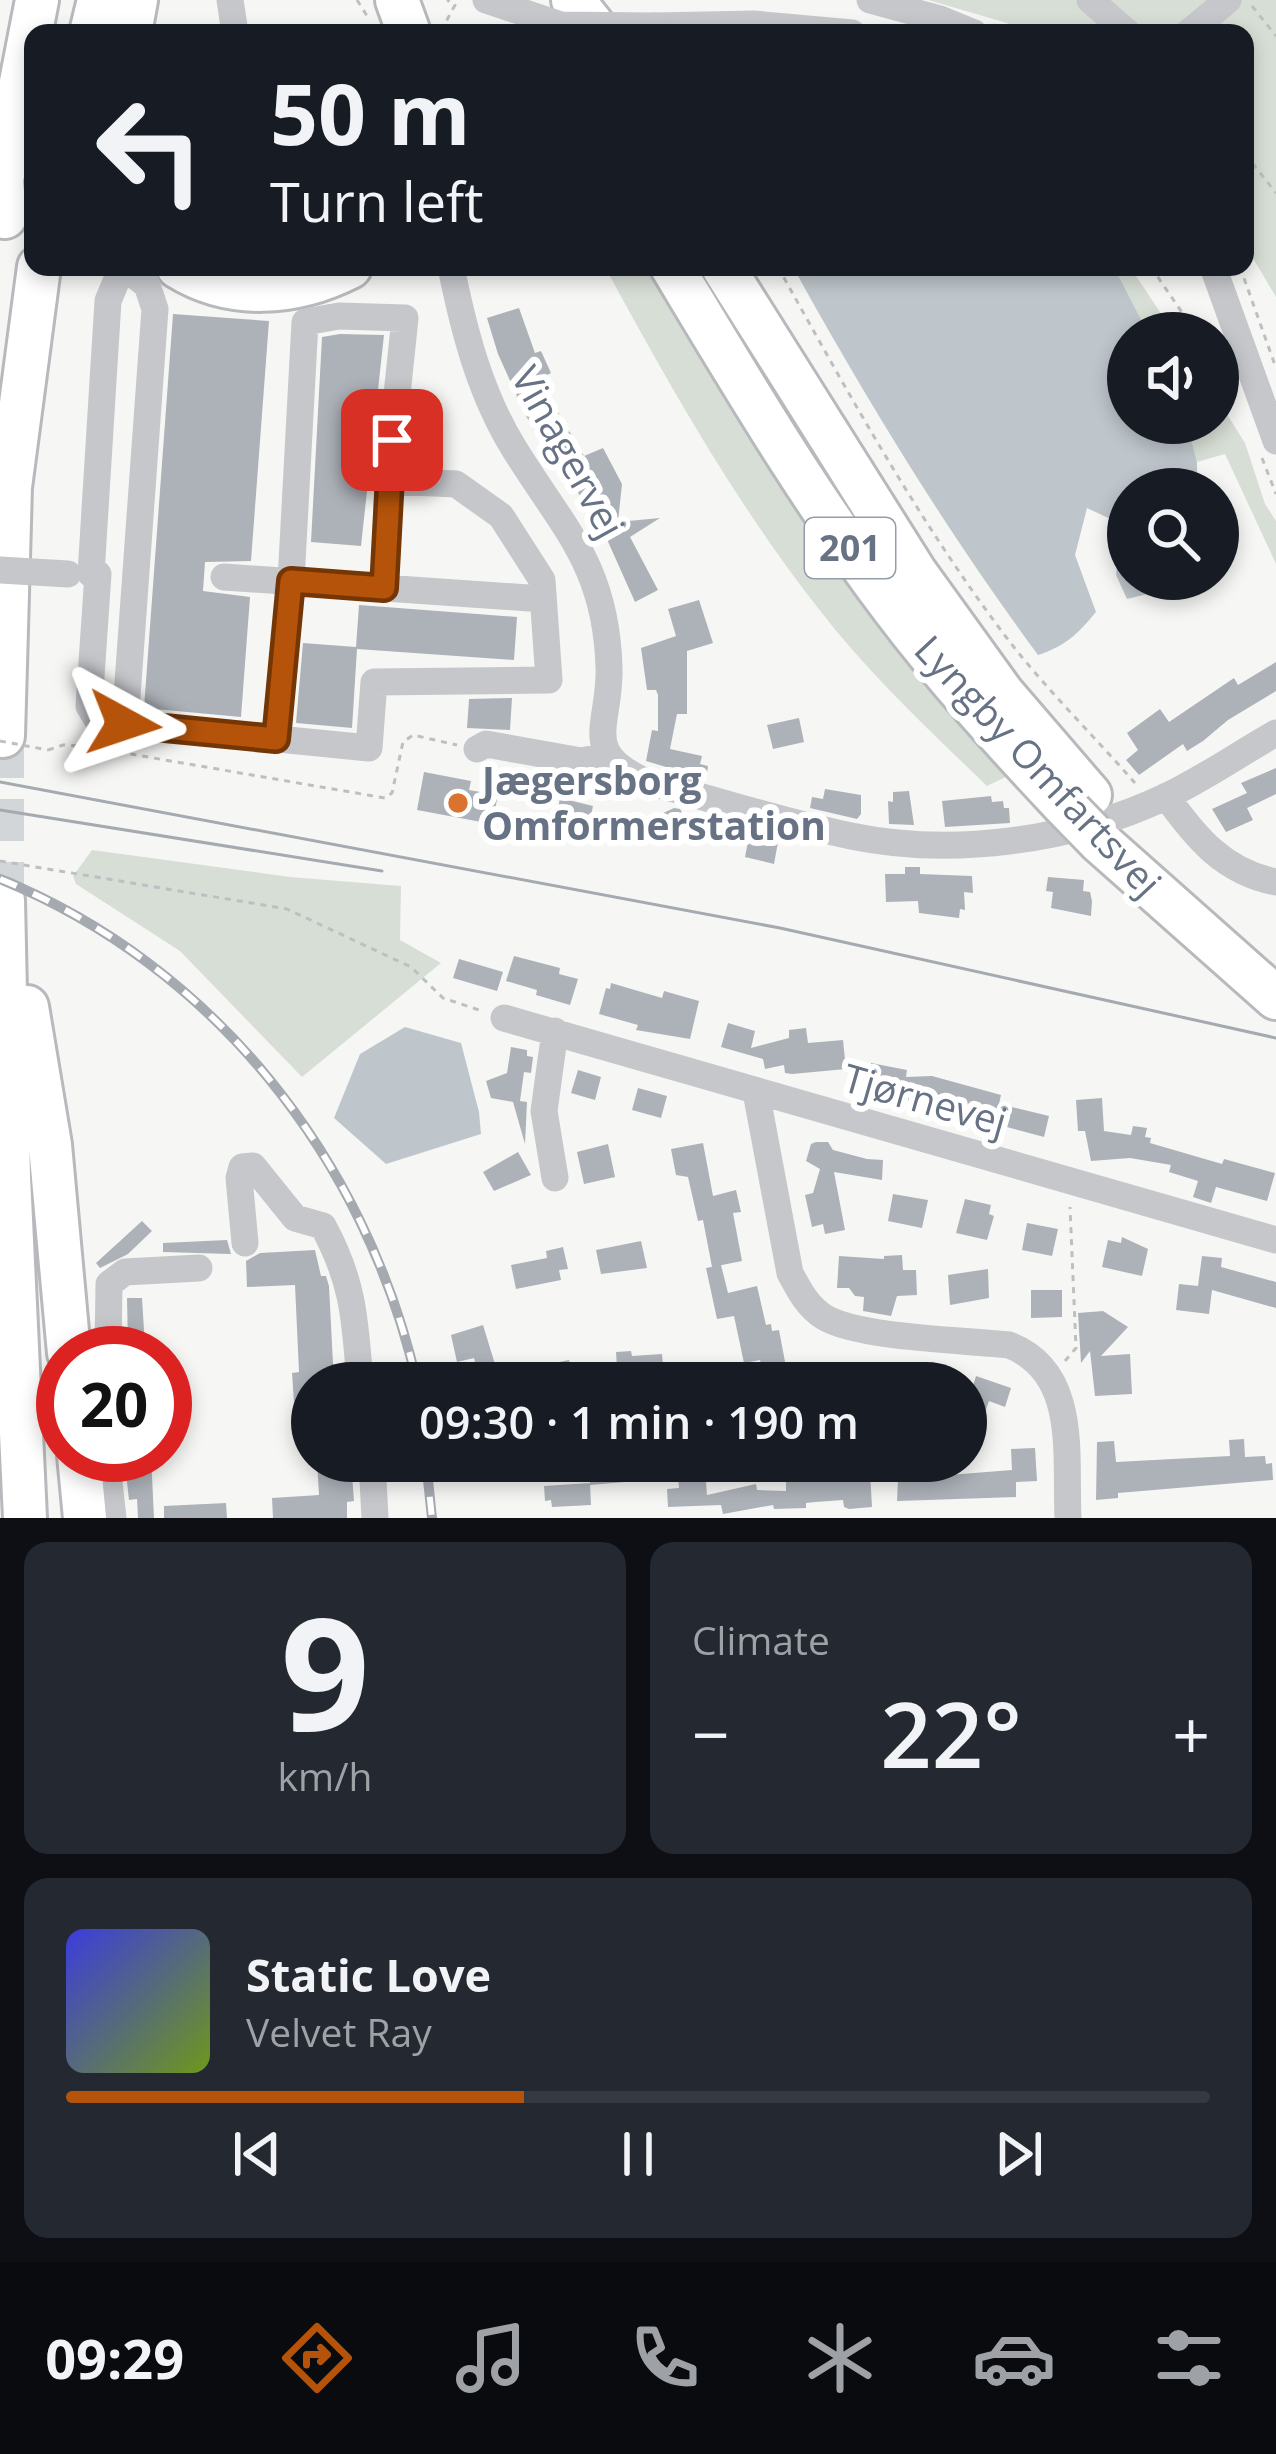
<!DOCTYPE html>
<meta charset="utf-8">
<style>
body{margin:0;font-family:"Open Sans",sans-serif;background:#242831;color:#f1f3f6;height:100vh;display:flex;flex-direction:column;font-size:45px;white-space:nowrap}
*{box-sizing:border-box;margin:0}
p{font-size:39px;color:#9ea1a6}
.icon{flex:none;width:66px;height:66px;fill:none;stroke:currentColor;stroke-width:2;stroke-linecap:round;stroke-linejoin:round}
.map{position:relative;height:1518px;overflow:hidden}
.sheet{display:flex;flex-direction:column;gap:24px;padding:24px;background:#0d0f14;flex:1}
.sheet>*{flex:none}
.banner{position:absolute;left:24px;top:24px;width:1230px;height:252px;border-radius:24px;box-shadow:0 6px 18px #0003;background:#171b24;color:#f1f3f6;overflow:hidden}
.controls{position:absolute;left:1107px;top:312px;display:grid;gap:24px}
.controls a{display:grid;place-items:center;width:132px;height:132px;border-radius:50%;background:#171b24;box-shadow:0 6px 18px #0003;font-size:60px}
.speed{position:absolute;left:36px;top:1326px;display:flex;gap:24px;font-size:60px;font-weight:700;text-align:center}
.speed>*{display:grid;place-content:center;width:156px;height:156px;border-radius:50%;background:#171b24;box-shadow:0 6px 18px #0003;line-height:1}
.speed .limit{border:18px solid #d22;background:#fff;color:#111}
.pin{position:absolute;display:grid;place-items:center;width:102px;height:102px;color:#fff;margin:-51px;border-radius:24px;box-shadow:0 6px 18px #0006}
.me{position:absolute;width:132px;margin:-66px;rotate:95deg;stroke-linejoin:round;filter:drop-shadow(0 0 9px #0008)}
.turn{display:flex;align-items:center;gap:42px;height:252px;padding:0 48px;font-size:54px}
.turn .icon{width:156px;height:156px;stroke-width:2.5}
.turn b{display:block;font-size:84px;line-height:102px}
.big{font-size:90px;font-weight:600;line-height:1.1}
.sheet .widget{flex:1;display:flex;flex-direction:column;justify-content:center;gap:18px;min-width:0;padding:0 42px;border-radius:24px;background:#242831}
.sheet .dial{align-items:center;gap:0}
.dial b{font-size:156px;line-height:1}
.song{display:flex;align-items:center;gap:36px}
.cover{width:144px;height:144px;border-radius:18px;background:linear-gradient(135deg,hsl(240 70% 55%),hsl(80 70% 35%))}
.played{height:12px;border-radius:6px;background:linear-gradient(90deg,#b45309 40%,#363941 40%)}
.keys{display:flex;justify-content:space-around;direction:ltr}
.heat{display:flex;justify-content:space-between;align-items:center;font-size:66px;direction:ltr}
.sheet .tiles{flex:1;display:grid;gap:24px;grid-template-columns:1fr 1fr}
.widget:last-child{grid-column:span 2}
.trip{position:absolute;left:291px;top:1362px;width:696px;height:120px;border-radius:60px;background:#171b24;box-shadow:0 6px 18px #0003;font-weight:600;line-height:120px;text-align:center}
.menu{display:flex;height:192px;justify-content:space-around;align-items:center;background:#090b0e;color:#9ea1a6}
.menu .icon{width:84px;height:84px}
.menu .current{color:#b45309}
.menu b{font-size:54px;color:#f1f3f6}
.map>svg:first-child{display:block}
.green{fill:#d7ded5}
.water{fill:#bec6cb}
.building{fill:#adb2b9}
.lines{fill:none;stroke-linecap:round;stroke-linejoin:round}
.highway-tunnel{stroke:#d2d6d8;stroke-width:42;stroke-dasharray:42 21;stroke-linecap:butt}
.highway-casing{stroke:#b7b9bd;stroke-width:48}
.path{stroke:#bebfc2;stroke-width:3;stroke-dasharray:6 6;stroke-linecap:butt}
.minor{stroke:#c5c7cb;stroke-width:27}
.highway{stroke:#fff;stroke-width:42}
.tram{stroke:#a5a9b0;stroke-width:3}
.rail-casing{stroke:#a5a9b0;stroke-width:10}
.rail{stroke:#fff;stroke-width:6;stroke-dasharray:18;stroke-linecap:butt}
.highway-bridge-casing{stroke:#b7b9bd;stroke-width:48;stroke-linecap:butt}
.path-bridge{stroke:#bebfc2;stroke-width:3;stroke-dasharray:6 6;stroke-linecap:butt}
.minor-bridge{stroke:#c5c7cb;stroke-width:27}
.highway-bridge{stroke:#fff;stroke-width:42}
.route-casing{stroke:#753606;stroke-width:30}
.route{stroke:#b45309;stroke-width:21}
.poi-dot{fill:#db7330;stroke:#fff;stroke-width:4.5}
.labels{text-anchor:middle;stroke-width:12;stroke-linejoin:round;paint-order:stroke}
.shield{fill:#fff;stroke:#959ca9;stroke-width:3}
.shield-label{font-size:36px;font-weight:bold;fill:#677284}
.street-label{font-size:39px;fill:#677284;stroke:#fff}
.poi-label{font-size:39px;font-weight:bold;fill:#677284;stroke:#fff;text-anchor:start}
</style>
<div class="map">
<svg width="1276" height="1518" viewBox="0 0 1276 1518">
<rect width="100%" height="100%" fill="#f6f7f4"/>
<!-- green -->
<path class="green" d="M928,0H1276V297L1245,245V33H1024L1007,23Z
M605,267H649L710,372L785,490L1010,775L987,786C929,730 867,672 818,608C735,502 669,385 605,267Z
M1114,267H1130L1174,333H1148Z
M1218,400L1245,443L1265,504L1276,521V564L1225,454L1197,462L1187,423H1218Z
M92,850L290,877L401,886L400,940L441,963L302,1077L180,951L76,884L73,876Z"/>
<!-- water -->
<path class="water" d="M793,267H1114L1148,333H1128V423H1187L1197,462V489H1128V579H1192L1188,584L1127,599L1116,575L1121,524L1087,508L1075,555L1096,612C1079,633 1064,647 1038,655C947,532 867,401 793,267Z
M405,1027L461,1043L479,1112L481,1134L386,1164L334,1118L360,1054Z"/>
<!-- building -->
<path class="building" d="M519,308L535,353L541,351L551,373L537,380L551,412L556,409L584,456L603,448L622,484L618,522L660,518L630,537L658,590L635,602L588,497L582,500L557,452L550,456L526,416L498,354L487,318Z
M173,314L269,321L251,561L205,562L203,591L250,597L241,717L144,708Z
M340,334L384,335L361,546L311,542L322,337Z
M699,600L713,643L687,651V714H677L670,749L702,756L700,764L708,766L706,779L646,761L652,730L658,731V695L656,690H647L641,648L676,636L668,609Z
M359,605L517,617L514,660L357,649L352,728L296,723L303,643L356,647Z
M1276,662V691L1228,720L1203,741L1187,751L1183,744L1139,775L1126,760L1138,750L1127,733L1160,709L1169,722L1234,678L1238,685Z
M512,698L510,730L467,728L469,699Z
M799,718L804,742L773,749L767,725Z
M1276,768V794L1247,808L1253,820L1226,832L1212,809L1247,793L1241,783Z
M424,772L471,781L469,790L498,795L492,824L417,810Z
M825,789L861,795V814L857,819L810,808L812,797L823,799Z
M909,791L914,825L889,824L888,801L893,802V792Z
M991,796L992,802L1003,801L1004,808H1009L1010,823L945,827L942,801Z
M560,798L593,806L587,834L555,824Z
M674,808L680,809L689,824L660,841L648,820Z
M749,836L778,842L774,864L745,857Z
M905,867H920V874L972,876L973,893L964,892L965,910L960,909L959,918L919,913L918,901L886,902L885,874H905Z
M1048,877L1084,880L1083,891L1090,892L1092,901L1091,916L1051,908L1053,892L1046,891Z
M514,956L560,968L559,974L578,979L570,1005L536,995L537,990L506,981Z
M459,959L503,972L497,991L453,978Z
M611,983L662,998L664,991L699,1001L690,1039L636,1030L638,1025L599,1014L606,988L610,989Z
M728,1023L755,1031L751,1048L789,1038V1030L806,1028L808,1043L843,1040L846,1069L792,1074L785,1073L784,1065L765,1069L763,1059L721,1047Z
M511,1047L527,1050V1056L533,1057L531,1073L524,1072L520,1101L527,1102L525,1144L513,1102L491,1098L486,1081L507,1073Z
M871,1063L907,1070L906,1077L932,1076L1001,1095L999,1104L1049,1116L1044,1137L932,1107L933,1100L910,1101L866,1090Z
M578,1070L601,1077L595,1100L571,1093Z
M638,1088L667,1096L661,1118L632,1110Z
M1102,1098L1104,1131L1131,1135L1133,1126L1147,1128L1145,1137L1151,1138L1150,1143L1222,1164L1224,1159L1275,1173L1267,1201L1216,1187L1211,1203L1193,1197L1198,1181L1169,1172L1171,1165L1130,1158L1091,1161L1085,1131H1078L1076,1100Z
M816,1142H828L833,1150L867,1159L883,1160L882,1180L834,1172L845,1230L825,1234L823,1224L812,1227L805,1195L813,1193L820,1169L806,1161L811,1144Z
M703,1143L713,1196L736,1190L741,1212L733,1213L742,1261L712,1267L703,1220L698,1221L688,1177L676,1175L671,1149Z
M608,1144L615,1177L584,1184L577,1152Z
M518,1152L531,1175L494,1191L483,1172Z
M893,1194L928,1200L922,1228L888,1221Z
M965,1199L991,1205L989,1214L994,1216L987,1240L956,1233Z
M142,1221L152,1231L128,1254L100,1268L96,1263Z
M1027,1223L1058,1229L1052,1256L1022,1250Z
M1122,1237L1148,1249L1142,1276L1102,1267L1108,1240L1121,1243Z
M227,1240L231,1254L163,1252V1243Z
M641,1241L647,1268L601,1274L596,1250Z
M563,1247L568,1269L559,1270L561,1280L516,1289L511,1265L547,1258L546,1251Z
M315,1250L321,1276H326L329,1286L334,1383H312V1415L295,1417L292,1373L299,1372L295,1285L247,1287L246,1261L260,1253Z
M902,1255L903,1270H916L917,1295L897,1296L891,1316L863,1311L864,1297L855,1296L849,1288H837L839,1256L884,1259V1256Z
M1202,1256L1222,1258L1221,1267L1276,1282V1308L1212,1290L1209,1314L1176,1310L1179,1284L1198,1286Z
M721,1265L728,1293L757,1286L766,1325L771,1324L772,1331L779,1330L789,1383H765L760,1360L744,1363L734,1316L717,1319L706,1268Z
M988,1269L989,1298L950,1305L948,1275Z
M1031,1290H1062V1317L1031,1318Z
M127,1298H142L145,1346L128,1347Z
M1103,1311L1128,1327L1101,1356L1130,1354L1132,1394L1095,1396L1090,1351L1081,1363L1078,1313Z
M483,1325L498,1374L479,1378L474,1358L457,1362L451,1335Z
M631,1351L632,1356L662,1354L664,1375L632,1377V1383H618L616,1352Z
M569,1360L574,1383H529L526,1369Z
M976,1376L1011,1388L1005,1407L989,1401L984,1415L966,1409Z
M1244,1439L1245,1457L1265,1456L1266,1464L1272,1463L1273,1480L1118,1493V1498L1096,1500L1097,1442L1114,1441L1116,1462L1230,1456L1229,1440Z
M1035,1448L1037,1481L1016,1482V1497L897,1501L898,1479L1012,1470L1011,1449Z
M124,1455H151L154,1518H138L137,1499L129,1500Z
M317,1461H351L354,1501L347,1502V1518H273L272,1498L319,1495Z
M648,1463V1480L590,1485V1465Z
M870,1471L872,1507L849,1509L844,1507L843,1500L815,1502L806,1503V1508L774,1509L773,1505L723,1514L721,1505L668,1507L667,1489L679,1488L678,1476L695,1475L696,1482H706L707,1495L756,1484L757,1490L786,1491V1482L809,1481V1475Z
M590,1483L591,1505L552,1507L551,1500L545,1501L544,1486Z
M226,1503L227,1518H164V1506Z"/>
<g class="lines">
<!-- highway-tunnel -->
<path class="highway-tunnel" d="M3,736V900"/>
<defs>
<path id="highway" d="M397,0L409,33
M573,0L599,33
M91,33L99,0
M130,33L136,0
M5,217L2,180L37,0
M178,267C231,300 295,295 350,267
M672,267C742,383 811,500 893,608C945,677 1003,740 1062,803
M723,267L915,572L1003,694L1090,795
M3,736L10,487L39,267
M1100,842L1276,998
M3,900L9,1177L25,1518
M27,1007L50,1145L69,1353
M79,1455L85,1518"/>
</defs>
<!-- highway casing -->
<use href="#highway" class="highway-casing"/>
<!-- path -->
<path class="path" d="M357,0L369,19
M1252,6L1276,36
M994,25L1015,33
M441,31L455,5L447,0
M1245,154L1276,193
M778,267C848,393 919,522 1006,637C1045,688 1093,735 1135,783
M1151,267L1196,333
M1240,267L1276,368
M1218,365L1227,378
M1262,458L1276,494
M48,750L63,745L84,746L385,798L392,793L403,742L413,735L457,745
M0,861L287,909L411,967L443,998L479,1010
M1065,1361L1076,1348L1070,1207"/>
<!-- minor -->
<path class="minor" d="M230,0L235,33
M870,0L940,19L974,33
M1090,0L1128,33
M654,26L754,24L852,33
M1188,33L1228,0
M451,267C464,331 480,394 515,450C564,529 606,566 609,667C611,725 578,752 647,782C715,799 782,822 851,836C952,857 1072,841 1165,797C1203,779 1239,754 1276,733
M1213,267L1276,441
M91,574L108,301L122,267
M98,574L89,706L98,721L125,724L155,309L147,285L124,267
M224,577L543,599
M125,724L369,748L374,682L549,680L542,580L501,516L456,484L388,481
M276,739L291,581L305,322L339,316L405,318L388,481L384,588
M477,749L486,744L581,761L607,756
M1166,796C1196,838 1224,872 1276,882
M504,1018L1276,1240
M555,1031L544,1111L555,1178
M756,1092L790,1273C799,1290 807,1306 824,1317C859,1338 964,1340 1009,1345C1079,1372 1065,1455 1068,1518
M245,1243L239,1178L242,1167L253,1166L295,1218L323,1226C354,1283 355,1320 360,1383
M108,1353L109,1284L125,1272L199,1268
M106,1455L113,1518
M372,1461L375,1518"/>
<!-- highway -->
<use href="#highway" class="highway"/>
<!-- tram -->
<path class="tram" d="M0,782L780,928L1276,1038
M0,810L382,871"/>
<defs>
<path id="rail" d="M0,879C214,966 366,1159 417,1383
M426,1461L432,1518"/>
</defs>
<!-- rail casing -->
<use href="#rail" class="rail-casing"/>
<!-- rail -->
<use href="#rail" class="rail"/>
<defs>
<path id="highway-bridge" d="M1062,803L1100,842"/>
</defs>
<!-- highway-bridge casing -->
<use href="#highway-bridge" class="highway-bridge-casing"/>
<!-- path-bridge -->
<path class="path-bridge" d="M0,741L48,750"/>
<!-- minor-bridge -->
<path class="minor-bridge" d="M486,0L561,25L654,26
M0,570L68,574"/>
<!-- highway-bridge -->
<use href="#highway-bridge" class="highway-bridge"/>
</g>
<g class="lines">
<defs>
<path id="route" d="M124,724L276,739L291,581L384,588L392,440"/>
</defs>
<!-- route casing -->
<use href="#route" class="route-casing"/>
<!-- route -->
<use href="#route" class="route"/>
</g>
<!-- markers -->
<circle class="poi-dot" cx="458" cy="803" r="12"/>
<g class="labels">
<!-- shield labels -->
<rect class="shield" x="805" y="518" width="90" height="60" rx="9"/>
<g class="shield-label">
<text x="850" y="561">201</text>
</g>
<!-- street labels -->
<g class="street-label">
<text transform="translate(568 452) rotate(61)" y="14">Vinagervej</text>
<text transform="translate(1038 766) rotate(47)" y="14">Lyngby Omfartsvej</text>
<text transform="translate(925 1100) rotate(16)" y="14">Tjørnevej</text>
</g>
<!-- poi labels -->
<g class="poi-label">
<text x="482" y="795">Jægersborg<tspan x="482" dy="45">Omformerstation</tspan></text>
</g>
</g>
</svg>
<div class="controls">
<a><svg class="icon" aria-label="sound" viewBox="0 0 24 24"><path d="M4 9h4l5-4v14l-5-4H4zM17 9q2 3 0 6"/></svg></a>
<a><svg class="icon" aria-label="search" viewBox="0 0 24 24"><circle cx="10" cy="10" r="6"/><path d="M15 15l6 6"/></svg></a>
</div>
<div class="speed"><div class="limit">20</div></div>
<div class="pin" style="left:392px;top:440px;background:#d93025"><svg class="icon" aria-label="arrive" viewBox="0 0 24 24"><path d="M6 21V4h12l-3 4 3 4H6"/></svg></div>
<svg class="me" style="left:124px;top:724px" viewBox="-20 -20 40 40"><path d="M0-17L14 15 0 8-14 15z" fill="#b45309" stroke="#fff" stroke-width="4"/></svg>
<div class="trip">09:30 · 1 min · 190 m</div>
<div class="banner">
<div class="turn"><svg class="icon" aria-label="left" viewBox="0 0 24 24"><path d="M17 20v-9H6M10 6l-5 5 5 5"/></svg><div><b>50 m</b>Turn left</div></div>
</div>
</div>
<section class="sheet">
<div class="tiles">
<div class="widget dial"><b>9</b><p>km/h</p></div>
<div class="widget"><p>Climate</p>
<div class="heat"><a>−</a><b class="big">22°</b><a>+</a></div>
</div>
<div class="widget">
<div class="song"><i class="cover"></i><div><b>Static Love</b><p>Velvet Ray</p></div></div>
<div class="played"></div>
<div class="keys"><svg class="icon" aria-label="previous" viewBox="0 0 24 24"><path d="M18 5L8 12l10 7zM5 5v14"/></svg><svg class="icon" aria-label="pause" viewBox="0 0 24 24"><path d="M8 5v14M16 5v14"/></svg><svg class="icon" aria-label="next" viewBox="0 0 24 24"><path d="M6 5l10 7-10 7zM19 5v14"/></svg></div>
</div>
</div>
</section>
<nav class="menu">
<b>09:29</b>
<svg class="icon current" aria-label="directions" viewBox="0 0 24 24"><path d="M12 3l9 9-9 9-9-9zM9 14v-3h6M13 9l2 2-2 2"/></svg>
<svg class="icon" aria-label="music" viewBox="0 0 24 24"><path d="M9 18V5l10-2v13"/><circle cx="6" cy="18" r="3"/><circle cx="16" cy="16" r="3"/></svg>
<svg class="icon" aria-label="phone" viewBox="0 0 24 24"><path d="M5 4h4l2 5-3 2q2 4 5 5l2-3 5 2v4C11 20 4 13 5 4z"/></svg>
<svg class="icon" aria-label="climate" viewBox="0 0 24 24"><path d="M12 3v18M4 7l16 10M4 17L20 7"/></svg>
<svg class="icon" aria-label="car" viewBox="0 0 24 24"><path d="M5 17H2v-5l4-1 3-4h7l3 4 3 1v5h-3M9 17h6M6 11h13"/><circle cx="7" cy="17" r="2"/><circle cx="17" cy="17" r="2"/></svg>
<svg class="icon" aria-label="filters" viewBox="0 0 24 24"><path d="M4 7h16M4 17h16"/><circle cx="9" cy="7" r="2"/><circle cx="15" cy="17" r="2"/></svg>
</nav>
